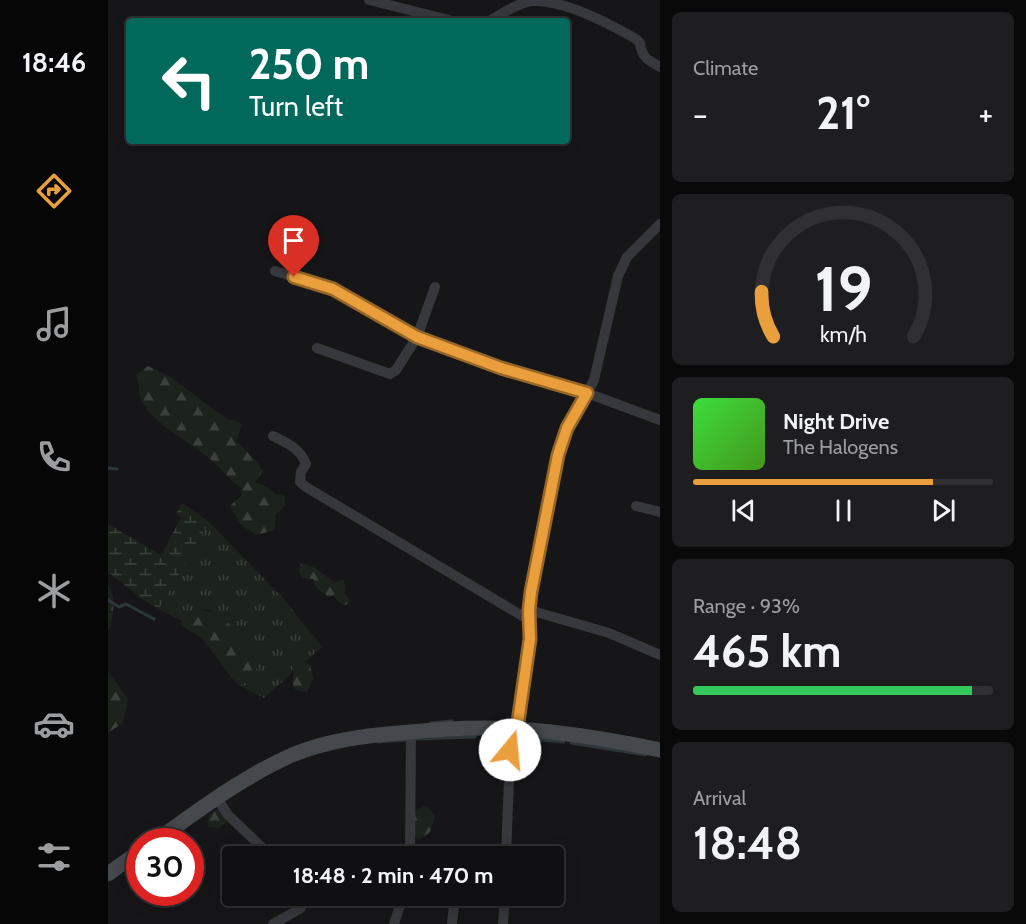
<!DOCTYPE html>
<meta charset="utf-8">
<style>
body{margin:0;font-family:Cabin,sans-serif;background:#1e1e20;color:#f1f3f6;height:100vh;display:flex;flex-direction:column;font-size:22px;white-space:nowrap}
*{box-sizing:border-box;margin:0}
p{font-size:20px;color:#9c9d9f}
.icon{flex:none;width:33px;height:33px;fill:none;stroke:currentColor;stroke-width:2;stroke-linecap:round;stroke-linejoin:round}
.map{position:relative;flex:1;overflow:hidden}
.sheet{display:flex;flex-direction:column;gap:12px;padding:12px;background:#09090a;width:366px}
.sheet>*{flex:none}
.top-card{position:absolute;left:18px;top:18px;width:444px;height:126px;border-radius:6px;box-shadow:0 3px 15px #0003,0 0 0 2px #303032;background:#00695c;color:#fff;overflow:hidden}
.speed{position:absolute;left:18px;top:828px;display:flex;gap:12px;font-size:30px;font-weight:700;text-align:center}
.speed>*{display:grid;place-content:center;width:78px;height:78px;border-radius:50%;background:#101012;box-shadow:0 3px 15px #0003,0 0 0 2px #303032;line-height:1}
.speed .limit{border:9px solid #d22;background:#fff;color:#111}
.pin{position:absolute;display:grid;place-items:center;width:51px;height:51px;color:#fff;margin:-62px -26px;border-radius:50% 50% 50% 0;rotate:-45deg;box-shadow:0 0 6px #0007}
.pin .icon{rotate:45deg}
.me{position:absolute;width:66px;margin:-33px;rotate:17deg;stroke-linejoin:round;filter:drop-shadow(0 0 4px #0008)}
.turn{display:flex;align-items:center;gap:21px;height:126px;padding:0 24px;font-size:27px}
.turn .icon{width:78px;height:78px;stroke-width:2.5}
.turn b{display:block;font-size:42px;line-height:51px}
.big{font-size:45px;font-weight:800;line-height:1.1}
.sheet .widget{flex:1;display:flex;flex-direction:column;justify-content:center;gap:9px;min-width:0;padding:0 21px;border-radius:9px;background:#1e1e20}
.sheet .dial{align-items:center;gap:0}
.dial svg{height:156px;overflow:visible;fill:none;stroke:#303032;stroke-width:7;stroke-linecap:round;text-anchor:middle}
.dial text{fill:#f1f3f6;stroke:none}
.song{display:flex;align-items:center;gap:18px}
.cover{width:72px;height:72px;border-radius:9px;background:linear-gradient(135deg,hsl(120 70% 55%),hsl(100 70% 35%))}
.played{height:6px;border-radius:3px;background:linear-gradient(90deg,#ea9f3c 80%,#303032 80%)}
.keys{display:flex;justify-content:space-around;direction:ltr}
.heat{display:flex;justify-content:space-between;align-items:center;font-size:33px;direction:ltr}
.charge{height:9px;border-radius:4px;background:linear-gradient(90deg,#34c759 93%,#303032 0)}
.trip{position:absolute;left:114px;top:846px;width:342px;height:60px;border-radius:6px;background:#101012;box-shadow:0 3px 15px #0003,0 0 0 2px #303032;font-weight:800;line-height:60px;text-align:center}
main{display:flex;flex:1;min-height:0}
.tab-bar{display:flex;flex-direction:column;width:108px;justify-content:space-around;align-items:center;background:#060607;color:#9c9d9f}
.tab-bar .icon{width:42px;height:42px}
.tab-bar .active{color:#ea9f3c}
.tab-bar b{font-size:27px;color:#f1f3f6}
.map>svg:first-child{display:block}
.grass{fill:url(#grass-tufts)}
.forest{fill:url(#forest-firs)}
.wetland{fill:url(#wetland-marsh)}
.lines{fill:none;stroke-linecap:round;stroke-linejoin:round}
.stream{stroke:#2d363b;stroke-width:3}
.street{stroke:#37383d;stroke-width:10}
.secondary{stroke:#45484c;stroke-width:15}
.route-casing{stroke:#986727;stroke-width:15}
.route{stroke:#ea9f3c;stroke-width:10}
</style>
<main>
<nav class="tab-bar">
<b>18:46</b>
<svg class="icon active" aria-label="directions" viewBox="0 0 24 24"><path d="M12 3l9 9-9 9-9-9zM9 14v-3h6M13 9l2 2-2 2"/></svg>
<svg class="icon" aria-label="music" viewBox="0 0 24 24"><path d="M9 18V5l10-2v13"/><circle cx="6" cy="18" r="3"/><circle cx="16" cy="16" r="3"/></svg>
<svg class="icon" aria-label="phone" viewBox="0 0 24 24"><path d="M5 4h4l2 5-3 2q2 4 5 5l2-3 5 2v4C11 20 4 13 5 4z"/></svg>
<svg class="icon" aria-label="climate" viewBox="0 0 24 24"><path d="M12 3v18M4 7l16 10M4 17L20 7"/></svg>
<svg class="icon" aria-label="car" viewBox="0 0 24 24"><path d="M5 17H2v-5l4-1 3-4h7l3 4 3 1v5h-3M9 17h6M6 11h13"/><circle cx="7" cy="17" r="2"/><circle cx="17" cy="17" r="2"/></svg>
<svg class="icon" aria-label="filters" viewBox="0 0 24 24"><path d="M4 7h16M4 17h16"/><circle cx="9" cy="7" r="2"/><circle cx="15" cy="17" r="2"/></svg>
</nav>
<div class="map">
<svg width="552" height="924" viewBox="0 0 552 924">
<defs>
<pattern id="grass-tufts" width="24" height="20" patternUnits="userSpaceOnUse" patternTransform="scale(1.5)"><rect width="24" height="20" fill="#1c231d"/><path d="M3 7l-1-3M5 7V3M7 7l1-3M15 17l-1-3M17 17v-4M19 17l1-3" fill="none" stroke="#3a403c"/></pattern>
<pattern id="forest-firs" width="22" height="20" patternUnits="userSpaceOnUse" patternTransform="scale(1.5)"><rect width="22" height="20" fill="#1c231d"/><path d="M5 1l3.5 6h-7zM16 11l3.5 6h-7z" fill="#3a403c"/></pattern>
<pattern id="wetland-marsh" width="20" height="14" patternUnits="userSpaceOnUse" patternTransform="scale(1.5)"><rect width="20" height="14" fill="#1c231d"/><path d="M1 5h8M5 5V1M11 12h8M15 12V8" fill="none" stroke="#3a403c"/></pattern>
</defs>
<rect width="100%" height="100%" fill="#161618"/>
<!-- grass -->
<path class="grass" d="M101,522L174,597L214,647L197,662L192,659L185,664L184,673L156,698L131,685L143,681L131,635L102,610H90L77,615L74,621L51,609Z"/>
<!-- forest -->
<path class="forest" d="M40,366L62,377L120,420H126L134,424L128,441L148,461L154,470L151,478L146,482L159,487L167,494L177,496V506L167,515V530L148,535L133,525L122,506L133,496V488C121,479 113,468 102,459C85,444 43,422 34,402C30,394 32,384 28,375Z
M193,563L207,568L226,582L235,580L237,585V594L242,600L241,603L237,605L230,602L226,595L221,597L208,588L205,579L194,578L191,571Z
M0,584C9,596 5,614 2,629L0,630Z
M90,610C117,610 139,642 150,665L143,681L131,685L124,678L94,638L72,625L77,615Z
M192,659L202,665L205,678L199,692L188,690L185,686V664Z
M0,672L20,699L15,723L0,733Z
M316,806L321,807L327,816L322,832L313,839L306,838L307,812Z
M117,807L119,810V821L111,828L101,827C96,815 106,809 117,807Z"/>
<!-- wetland -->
<path class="wetland" d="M74,503L101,522L51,609L37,601L0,572V524L53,555L73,518L68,514Z"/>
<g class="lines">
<!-- stream -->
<path class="stream" d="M0,468L9,469
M0,600L11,607L18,604L46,619
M322,723L344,721
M374,737L399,738
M408,738L456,742
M309,739L367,737
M270,742L297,740
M463,743L538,755"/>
<!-- street -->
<path class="street" d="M261,0L345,21
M381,21C394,14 409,3 424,1C457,0 500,23 528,39L532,43C534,58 540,60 552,67
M167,271L225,289L309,337L327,287
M209,348L282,374L288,370L309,337L393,368L479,393L552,420
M165,436C179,443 192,448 198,464L193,472L192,482L198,487L421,620
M528,506L552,512
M421,610L501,633L552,655
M409,729L422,639L421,610L423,592L454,439L486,380L510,276L519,257L552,224
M109,798L120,815L163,856
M302,856L303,732
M398,856L403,728
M165,924L193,908L195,900L194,896
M286,924L295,896
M344,924L347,896
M395,924L397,896"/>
<!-- secondary -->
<path class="secondary" d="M46,842C90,811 134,777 184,755C218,741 254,736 290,733C329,729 370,726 408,729C456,732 505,740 552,750
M0,874L32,851"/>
</g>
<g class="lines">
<defs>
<path id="route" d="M186,277L225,289L309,337L393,368L479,393L459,428L450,455L423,592L421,610L422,639L409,729L403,728L402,750"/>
</defs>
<!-- route casing -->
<use href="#route" class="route-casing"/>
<!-- route -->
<use href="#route" class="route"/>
</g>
</svg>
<div class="speed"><div class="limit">30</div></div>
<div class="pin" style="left:186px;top:277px;background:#d93025"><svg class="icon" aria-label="arrive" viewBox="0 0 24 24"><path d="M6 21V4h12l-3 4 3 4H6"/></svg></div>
<svg class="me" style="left:402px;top:750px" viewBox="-20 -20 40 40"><circle r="19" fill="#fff"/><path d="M0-13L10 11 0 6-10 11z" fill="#ea9f3c"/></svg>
<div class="trip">18:48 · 2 min · 470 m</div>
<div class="top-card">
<div class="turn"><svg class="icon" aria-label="left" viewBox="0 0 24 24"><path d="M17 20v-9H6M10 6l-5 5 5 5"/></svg><div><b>250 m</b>Turn left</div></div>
</div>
</div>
<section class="sheet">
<div class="widget"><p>Climate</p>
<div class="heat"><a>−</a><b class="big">21°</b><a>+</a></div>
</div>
<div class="widget dial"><svg viewBox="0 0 100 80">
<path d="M14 69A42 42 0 1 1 86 69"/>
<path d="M14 69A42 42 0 0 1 8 46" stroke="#ea9f3c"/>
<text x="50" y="56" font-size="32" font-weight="700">19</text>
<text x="50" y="72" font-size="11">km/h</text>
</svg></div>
<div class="widget">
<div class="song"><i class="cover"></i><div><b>Night Drive</b><p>The Halogens</p></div></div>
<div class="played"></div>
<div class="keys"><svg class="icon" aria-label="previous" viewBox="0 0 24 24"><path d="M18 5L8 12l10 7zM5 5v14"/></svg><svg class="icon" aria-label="pause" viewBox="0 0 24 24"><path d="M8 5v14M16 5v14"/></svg><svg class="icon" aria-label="next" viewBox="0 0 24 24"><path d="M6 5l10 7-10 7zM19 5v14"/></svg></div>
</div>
<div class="widget"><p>Range · 93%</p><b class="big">465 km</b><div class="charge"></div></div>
<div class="widget"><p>Arrival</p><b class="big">18:48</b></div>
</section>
</main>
